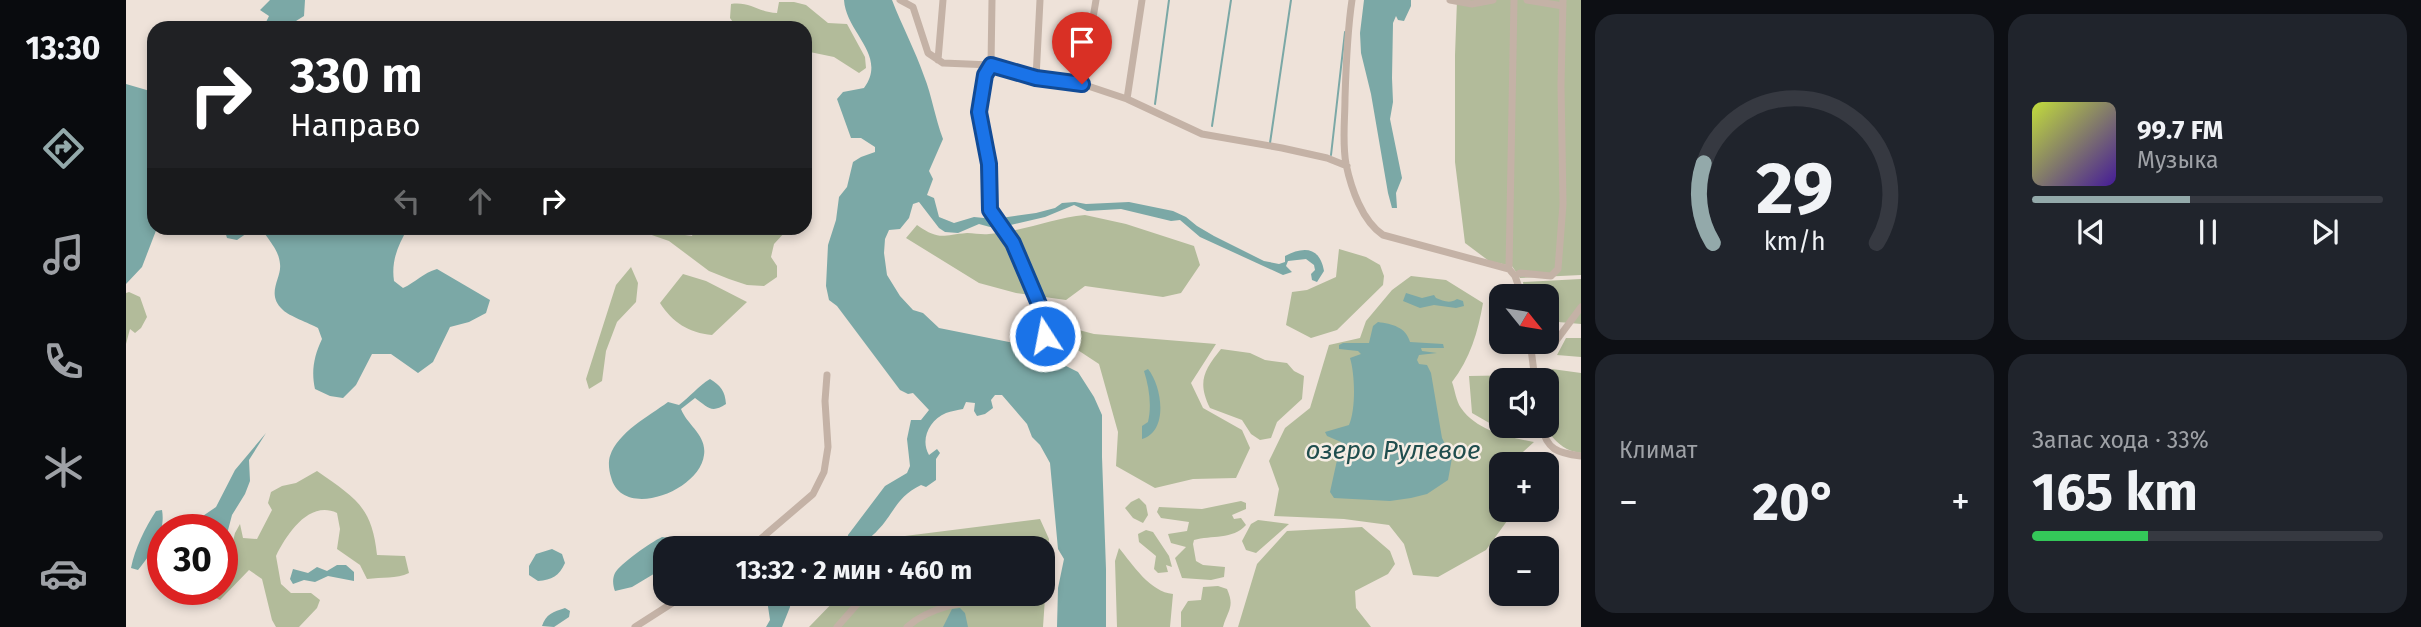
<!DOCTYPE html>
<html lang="ru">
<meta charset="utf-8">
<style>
body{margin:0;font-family:"Fira Sans",sans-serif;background:#20242c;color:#f1f3f6;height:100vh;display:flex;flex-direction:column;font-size:26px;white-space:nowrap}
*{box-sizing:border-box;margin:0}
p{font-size:23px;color:#9ea1a6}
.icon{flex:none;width:38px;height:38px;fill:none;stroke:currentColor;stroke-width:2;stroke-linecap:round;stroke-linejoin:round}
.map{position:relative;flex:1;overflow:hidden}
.drawer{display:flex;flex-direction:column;gap:14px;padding:14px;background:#0d0f14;width:840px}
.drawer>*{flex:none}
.guide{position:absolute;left:21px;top:21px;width:665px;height:214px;border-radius:21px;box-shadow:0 4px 10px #0003;background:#202124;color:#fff;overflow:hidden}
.needle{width:46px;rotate:120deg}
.buttons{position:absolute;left:1363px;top:284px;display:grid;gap:14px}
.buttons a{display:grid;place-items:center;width:70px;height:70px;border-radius:14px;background:#171b24;box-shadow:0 4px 10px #0003;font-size:35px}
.speed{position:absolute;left:21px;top:514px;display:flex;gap:14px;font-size:35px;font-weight:700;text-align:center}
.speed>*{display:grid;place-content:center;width:91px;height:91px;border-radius:50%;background:#171b24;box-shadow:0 4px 10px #0003;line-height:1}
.speed .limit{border:10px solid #d22;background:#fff;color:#111}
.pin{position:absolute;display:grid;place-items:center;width:60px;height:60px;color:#fff;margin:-72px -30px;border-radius:50% 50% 50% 0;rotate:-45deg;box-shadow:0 0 7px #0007}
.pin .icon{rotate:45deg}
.me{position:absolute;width:77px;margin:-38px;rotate:349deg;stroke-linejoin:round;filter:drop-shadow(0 0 5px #0008)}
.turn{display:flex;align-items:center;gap:24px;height:147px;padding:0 28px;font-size:32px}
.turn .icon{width:91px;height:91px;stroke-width:2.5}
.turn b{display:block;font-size:49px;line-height:60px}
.lanes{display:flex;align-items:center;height:66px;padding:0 28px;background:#0003;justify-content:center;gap:35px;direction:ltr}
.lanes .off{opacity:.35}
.big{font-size:52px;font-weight:700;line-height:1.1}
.drawer .tile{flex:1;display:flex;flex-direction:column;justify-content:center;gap:10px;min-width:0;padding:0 24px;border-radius:21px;background:#20242c}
.drawer .dial{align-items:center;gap:0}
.dial svg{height:182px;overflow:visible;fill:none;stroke:#363941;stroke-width:7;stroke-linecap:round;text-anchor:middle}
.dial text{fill:#f1f3f6;stroke:none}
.song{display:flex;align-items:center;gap:21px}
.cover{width:84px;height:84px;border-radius:10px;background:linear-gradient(135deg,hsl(70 70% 55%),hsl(260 70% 35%))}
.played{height:7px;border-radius:4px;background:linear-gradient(90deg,#93a9aa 45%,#363941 45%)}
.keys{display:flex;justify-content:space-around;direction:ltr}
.heat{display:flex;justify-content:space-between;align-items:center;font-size:38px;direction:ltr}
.charge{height:10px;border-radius:5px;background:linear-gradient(90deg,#34c759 33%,#363941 0)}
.drawer .tiles{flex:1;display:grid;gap:14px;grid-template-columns:repeat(2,1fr)}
.trip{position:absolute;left:527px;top:536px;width:402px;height:70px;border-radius:21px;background:#171b24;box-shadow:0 4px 10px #0003;font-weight:700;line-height:70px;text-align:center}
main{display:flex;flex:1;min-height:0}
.tabs{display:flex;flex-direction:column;width:126px;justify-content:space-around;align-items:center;background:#090b0e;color:#9ea1a6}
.tabs .icon{width:49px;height:49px}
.tabs .active{color:#93a9aa}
.tabs b{font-size:32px;color:#f1f3f6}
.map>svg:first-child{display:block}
.green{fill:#b2bb9a}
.water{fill:#7ba8a6}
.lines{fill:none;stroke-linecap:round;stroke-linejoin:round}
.stream{stroke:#7ba8a6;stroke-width:2}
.minor{stroke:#c4b2a6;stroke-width:7}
.route-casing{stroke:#114b97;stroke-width:18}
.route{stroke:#1a73e8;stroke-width:12}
.labels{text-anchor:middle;stroke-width:5;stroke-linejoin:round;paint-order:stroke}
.water-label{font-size:26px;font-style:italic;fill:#204e4e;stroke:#f6ede4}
</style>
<main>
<nav class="tabs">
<b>13:30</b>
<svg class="icon active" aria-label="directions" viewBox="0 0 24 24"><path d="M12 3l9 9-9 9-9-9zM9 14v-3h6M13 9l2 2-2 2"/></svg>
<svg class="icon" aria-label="music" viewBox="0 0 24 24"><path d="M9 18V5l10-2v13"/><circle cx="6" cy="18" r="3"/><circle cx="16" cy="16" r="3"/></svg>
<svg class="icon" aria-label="phone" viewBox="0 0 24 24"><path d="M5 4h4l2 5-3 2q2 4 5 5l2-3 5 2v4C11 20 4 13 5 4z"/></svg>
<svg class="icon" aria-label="climate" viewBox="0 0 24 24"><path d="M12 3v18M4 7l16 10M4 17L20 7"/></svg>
<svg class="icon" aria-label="car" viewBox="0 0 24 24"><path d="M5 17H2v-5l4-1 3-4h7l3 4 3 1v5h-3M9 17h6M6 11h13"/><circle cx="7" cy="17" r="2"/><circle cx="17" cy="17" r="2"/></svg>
</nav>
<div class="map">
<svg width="1455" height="627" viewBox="0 0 1455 627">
<rect width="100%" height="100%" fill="#eee2d9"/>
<!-- green -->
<path class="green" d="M1331,0H1455V275L1394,278L1386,266L1363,261L1339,243L1329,162V55Z
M653,2H668L680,5L702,23L721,24L739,57L740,68L733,73L708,57L679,51V28H611L604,18L605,4C624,1 634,13 651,13Z
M959,215L1000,224L1068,246L1074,265L1055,293L1037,297L959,286L940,300L890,293L853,283L780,238L791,225C814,241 816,235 841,233C849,233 856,235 863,234C896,232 926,218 959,215Z
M517,228H553L552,234L566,236L569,228H657L660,231L648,244L645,257L651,266V277L638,286L621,285L603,279L583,271L543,241L520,233Z
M1213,249L1240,257L1254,265L1258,276L1257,285L1211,330L1185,338L1160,325L1166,292L1181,290L1210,277Z
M505,267L512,283L510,302L491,322L480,351L476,381L463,389L460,379L490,285Z
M557,274L580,281L621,302L586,335C563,333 546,322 534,303Z
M1285,276L1320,280L1357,303C1352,332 1344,359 1326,382C1329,390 1330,401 1335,408C1351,431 1382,437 1408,442L1388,460L1390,464H1376V509H1395V512L1381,521L1360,550L1312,577L1287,575L1278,544L1263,525L1218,519L1148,516L1153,489L1143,461L1159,428L1184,408L1203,345L1234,338L1240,321L1266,290Z
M1455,279V324L1421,321V296H1399L1397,282Z
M3,292L14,297L21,317L15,328L9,333L4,329L0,344V293Z
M949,329L968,334L1090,344L1065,383L1077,408L1116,430L1124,448L1110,478L1067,479L1029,488L990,466L992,432L973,364L938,341Z
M1440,338H1455V357L1431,355Z
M1095,349L1124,353L1139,360L1161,363L1168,371L1178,376L1176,399L1151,422L1145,438L1134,440L1125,434L1116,420L1084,408C1071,382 1078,370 1095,349Z
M1426,369L1455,373V453C1440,451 1433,445 1423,433L1379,432L1346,413L1343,376L1402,375L1403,380H1376V425H1421L1419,380Z
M191,471C229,498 246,506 251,555L279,556L283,573C270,579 256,577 241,579L234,565L211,549L214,529L211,513C183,500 161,534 150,556L155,584L165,593H185L194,600L191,608L173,627H150L146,620L136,579L123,570L94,600L84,595L86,590H96V567L104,553L109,533L114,524L117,538L131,539L146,510L142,503L145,492L156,486L170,483Z
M1013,498L1020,505L1022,515L1017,523L1007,518L999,508L1005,502Z
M1115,501L1120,503V509L1106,515L1108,519L1115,518L1120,525C1107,540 1085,535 1068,540L1067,544L1070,561L1077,565L1099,567L1098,577L1085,580L1056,578L1049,558L1060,547L1045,543L1042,534L1061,531L1063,522L1035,518L1031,512L1033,507L1076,509Z
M914,519L923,539L917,627H683L716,593H917V548H749L779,536Z
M1132,520L1163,524L1130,553L1120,550L1116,541L1125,524Z
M1236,527L1264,551L1269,564L1262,574L1229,591L1230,608L1245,627H1112L1131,564L1161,531Z
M1020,530L1027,532L1043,556L1046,567L1040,565L1042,572L1032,573L1028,569L1030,556L1013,542L1012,534Z
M993,548C1007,565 1024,592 1047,594L1044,627H991L989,561Z
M1092,586L1101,589C1109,607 1102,610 1097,627H1055V612L1062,601L1075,600L1077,587Z"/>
<!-- water -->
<path class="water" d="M144,0H179L178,16L170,21L176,28H129L140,22L143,16L134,10Z
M718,0H766C776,26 789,50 798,76C806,96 809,118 817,139L803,171L807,179L801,195L808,198L813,217L828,223L848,217L868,219L910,213L929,208L936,203L949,202L960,204L1003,202L1047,211L1060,217L1071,226L1088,236L1138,261L1153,264L1159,262V256C1178,246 1194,247 1198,271L1191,282L1186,280L1185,274L1189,270L1188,265L1180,259L1162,261L1160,266L1166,272L1157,275L1074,237L1054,220L1045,221L995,209L961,211L948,205L919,217L876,227H864L853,224L832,233L819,232L813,228L793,202L787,204L783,218L774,229L763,230L759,239L758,253L761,275L774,296L787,310L797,313L813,328L888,343L902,354L928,360L952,372L968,397L976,415V457L980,569V627H931L932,588L938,559L932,549L924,463L914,445L906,437L901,424L876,395H869L865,400L867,408L859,414L851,416L848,411L849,403L840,402L837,409C832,410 825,411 820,413C803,420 794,440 803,455L811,449L814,453L810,459V480L800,487L795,485C770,497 768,514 751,531C744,539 741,537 735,548H714L721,545L722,535L759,486L781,473L784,466L781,439L785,420H795L803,410L787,393L782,394L774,390L711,306L703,300L700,286L702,245L710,220L713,197L721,187L727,162L735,157L749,152V147L735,138H725L711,99L717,92L738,88C762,55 720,33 718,0Z
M1238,0H1285V6L1278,21L1272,20L1270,16L1267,23L1266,78L1267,102L1264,119L1276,178L1270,193L1271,208H1266L1262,193L1245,94L1235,53L1234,33Z
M0,84L24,91L28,94V228H31L16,267L0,284Z
M98,228H282C272,245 265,261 268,281L277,288C290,282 297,273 311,269L364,300L360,313L343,322L324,327L307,362L292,373L265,354H246L230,385L217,398L204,396L189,389C185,371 188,356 196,339L192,328C183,323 163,316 157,310C139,294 156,278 154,264C153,252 146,244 139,234L124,231L111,240L101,238Z
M1280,293L1296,298L1308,295L1310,298C1317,301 1324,304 1331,299L1337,301L1338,306L1330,308L1308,305L1294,308L1277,301Z
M1252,322C1266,324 1280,327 1284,342L1317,344L1318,348H1295L1296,351L1311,353L1293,355L1291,360L1293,364L1301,365L1305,373L1316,438L1326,458L1322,480L1301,494L1285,498L1264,501L1208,498L1204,492L1215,442L1201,436L1199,432L1223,425C1230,409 1229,374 1224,358L1235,354L1232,351L1213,349V345L1217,343H1243L1247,326Z
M1022,369C1036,386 1043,431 1016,439V426L1022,422C1026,405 1023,387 1018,371Z
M584,379C595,386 599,391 600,404C585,414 582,407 569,398L555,409C561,425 581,435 578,455C574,491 496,521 485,477C483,471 482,462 484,456C492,432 523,416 542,402L553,405C564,397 572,386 584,379Z
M140,433L123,460L124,481L119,494L106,515L96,553V530H62L71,520L90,507L109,470Z
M36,510C40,532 26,553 12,570L5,568C9,548 19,528 30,511Z
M536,537L544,538L549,548H539V565L536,569L506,587L489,591C487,586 486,579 489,573C494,564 525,542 536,537Z
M426,549L436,554L439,563C433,576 426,580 412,581L403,575V566L410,554Z
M211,565H220L228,572V581L202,576L189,582L178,580L167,584L164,579L167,569L182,573L191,567L201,571Z
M640,593H665L664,607L656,627H640L644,620Z
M439,608L444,611L443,617L428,627L416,626C420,614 427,612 439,608Z
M834,608L839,613L842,627H817L826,609Z"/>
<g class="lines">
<!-- stream -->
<path class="stream" d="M1029,104L1043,0
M1086,126L1105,0
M1144,143L1165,0
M1205,155L1219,32"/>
<!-- minor -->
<path class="minor" d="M774,0L787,7L802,53L817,63L865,65L910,78L956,84L1001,99L1076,134L1156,148L1201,158L1221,166
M866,0L865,65L859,75L853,112L863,164L864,210L887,243L918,316L919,336
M1226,0C1221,33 1220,65 1219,98C1219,120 1216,142 1220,164C1225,188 1236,221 1257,235L1383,269L1389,276L1396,296
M1324,0L1346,4L1367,0
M1401,0L1437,6
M812,60L817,0
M910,78L914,0
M956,84L970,0
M1001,99L1016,0
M1383,269L1388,0
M1389,276L1394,273L1425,276L1432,269L1437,204L1435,85L1437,0
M1404,341L1409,380
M1405,350L1430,341L1455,307
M1415,425C1421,450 1431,453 1455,456
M624,548L687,494L698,472L702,447L699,401L701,375
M791,548L840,539
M509,627L562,593
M711,627L741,593
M781,627C803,607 842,600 870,598"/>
</g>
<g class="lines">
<defs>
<path id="route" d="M919,336L918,316L887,243L864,210L863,164L853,112L859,75L865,65L910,78L956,84"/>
</defs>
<!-- route casing -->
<use href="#route" class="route-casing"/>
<!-- route -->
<use href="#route" class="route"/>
</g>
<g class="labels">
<!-- water labels -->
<g class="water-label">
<text x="1267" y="459">озеро Рулевое</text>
</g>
</g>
</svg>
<div class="buttons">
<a><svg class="needle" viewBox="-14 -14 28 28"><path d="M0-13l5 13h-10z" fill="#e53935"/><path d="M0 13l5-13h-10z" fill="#9ea1a6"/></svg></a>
<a><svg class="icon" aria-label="sound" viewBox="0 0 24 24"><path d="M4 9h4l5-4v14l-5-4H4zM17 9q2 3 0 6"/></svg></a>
<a>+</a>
<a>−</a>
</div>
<div class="speed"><div class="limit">30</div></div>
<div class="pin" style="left:956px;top:84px;background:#d93025"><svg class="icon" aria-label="arrive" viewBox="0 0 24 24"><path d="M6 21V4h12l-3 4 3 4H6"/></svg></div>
<svg class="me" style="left:919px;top:336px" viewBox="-20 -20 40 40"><circle r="17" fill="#1a73e8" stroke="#fff" stroke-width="3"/><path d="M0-11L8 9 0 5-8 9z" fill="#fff"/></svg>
<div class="trip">13:32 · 2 мин · 460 m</div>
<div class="guide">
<div class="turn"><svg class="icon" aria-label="right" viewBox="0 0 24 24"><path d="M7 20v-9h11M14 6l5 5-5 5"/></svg><div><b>330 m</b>Направо</div></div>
<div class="lanes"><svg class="icon off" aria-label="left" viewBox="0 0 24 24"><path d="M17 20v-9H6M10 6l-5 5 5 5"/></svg><svg class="icon off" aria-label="ahead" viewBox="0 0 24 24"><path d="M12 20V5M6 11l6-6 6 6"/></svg><svg class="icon" aria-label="right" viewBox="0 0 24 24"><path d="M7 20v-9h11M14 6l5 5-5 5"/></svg></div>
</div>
</div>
<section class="drawer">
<div class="tiles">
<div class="tile dial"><svg viewBox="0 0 100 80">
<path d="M14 69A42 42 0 1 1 86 69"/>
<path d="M14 69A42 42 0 0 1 10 34" stroke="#93a9aa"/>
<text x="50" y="56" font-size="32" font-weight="700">29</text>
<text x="50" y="72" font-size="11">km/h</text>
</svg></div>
<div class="tile">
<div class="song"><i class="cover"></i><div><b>99.7 FM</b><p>Музыка</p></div></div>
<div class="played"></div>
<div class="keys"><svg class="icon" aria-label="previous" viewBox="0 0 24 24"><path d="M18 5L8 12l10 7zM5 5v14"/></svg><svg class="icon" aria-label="pause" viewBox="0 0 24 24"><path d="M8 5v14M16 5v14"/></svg><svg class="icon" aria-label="next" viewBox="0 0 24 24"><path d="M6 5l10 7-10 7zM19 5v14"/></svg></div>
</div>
<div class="tile"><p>Климат</p>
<div class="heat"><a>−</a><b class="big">20°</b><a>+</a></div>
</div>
<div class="tile"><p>Запас хода · 33%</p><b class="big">165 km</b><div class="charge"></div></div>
</div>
</section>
</main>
